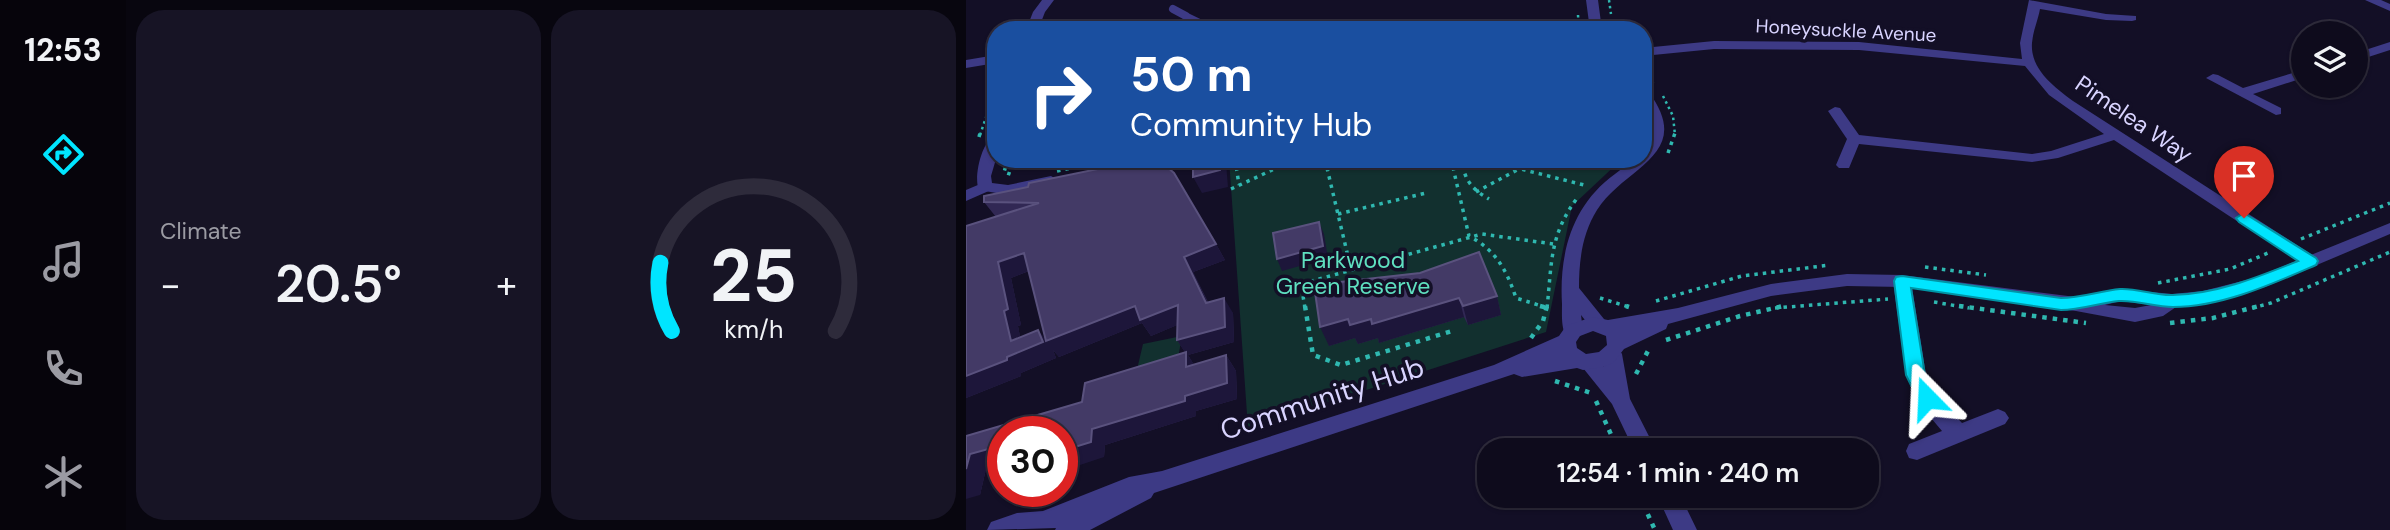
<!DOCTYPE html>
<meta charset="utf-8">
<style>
body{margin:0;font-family:"DM Sans",sans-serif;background:#171425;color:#f1f3f6;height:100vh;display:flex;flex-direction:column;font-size:26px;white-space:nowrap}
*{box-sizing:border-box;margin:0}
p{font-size:23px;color:#9b9ba3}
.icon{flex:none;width:38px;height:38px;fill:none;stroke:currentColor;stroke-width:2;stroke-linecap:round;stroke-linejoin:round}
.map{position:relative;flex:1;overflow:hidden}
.sheet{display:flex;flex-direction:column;gap:10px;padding:10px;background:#08060f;width:840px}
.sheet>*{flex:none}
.top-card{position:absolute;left:21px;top:21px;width:665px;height:147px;border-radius:28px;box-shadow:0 2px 5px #0004,0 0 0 2px #2e2b3b;background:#1a4fa0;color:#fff;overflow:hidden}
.controls{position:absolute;left:1325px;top:21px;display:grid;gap:14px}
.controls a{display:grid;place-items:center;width:77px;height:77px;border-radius:50%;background:#0e0b1c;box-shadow:0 2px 5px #0004,0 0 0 2px #2e2b3b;font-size:35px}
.speed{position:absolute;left:21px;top:416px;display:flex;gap:14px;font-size:35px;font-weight:700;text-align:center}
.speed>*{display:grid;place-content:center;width:91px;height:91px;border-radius:50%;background:#0e0b1c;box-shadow:0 2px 5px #0004,0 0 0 2px #2e2b3b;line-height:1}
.speed .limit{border:10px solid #d22;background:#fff;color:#111}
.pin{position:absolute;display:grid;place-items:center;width:60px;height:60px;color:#fff;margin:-72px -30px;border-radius:50% 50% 50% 0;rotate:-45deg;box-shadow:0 0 7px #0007}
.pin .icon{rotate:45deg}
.me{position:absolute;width:77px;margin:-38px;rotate:339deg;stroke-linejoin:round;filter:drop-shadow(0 0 5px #0008)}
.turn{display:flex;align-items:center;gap:24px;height:147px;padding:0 28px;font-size:32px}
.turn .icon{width:91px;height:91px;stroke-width:2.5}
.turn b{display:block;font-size:49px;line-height:60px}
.big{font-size:52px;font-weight:600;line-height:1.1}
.sheet .card{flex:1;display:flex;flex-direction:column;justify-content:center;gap:10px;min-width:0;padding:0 24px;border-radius:28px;background:#171425}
.sheet .dial{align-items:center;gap:0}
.dial svg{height:182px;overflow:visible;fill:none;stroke:#2e2b3b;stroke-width:7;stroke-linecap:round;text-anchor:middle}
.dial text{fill:#f1f3f6;stroke:none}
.heat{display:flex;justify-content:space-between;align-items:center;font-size:38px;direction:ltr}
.sheet .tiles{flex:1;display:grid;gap:10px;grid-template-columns:repeat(2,1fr)}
.trip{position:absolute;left:511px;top:438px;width:402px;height:70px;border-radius:28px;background:#0e0b1c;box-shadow:0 2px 5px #0004,0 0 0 2px #2e2b3b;font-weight:600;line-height:70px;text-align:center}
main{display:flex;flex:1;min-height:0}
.dock{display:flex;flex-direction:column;width:126px;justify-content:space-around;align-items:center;background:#06040b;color:#9b9ba3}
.dock .icon{width:49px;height:49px}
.dock .on{color:#00e5ff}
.dock b{font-size:32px;color:#f1f3f6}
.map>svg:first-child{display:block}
.green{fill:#12302f}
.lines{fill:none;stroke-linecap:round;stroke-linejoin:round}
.path-far2{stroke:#2fb8b0;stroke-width:2.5;stroke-dasharray:2.5 3.5;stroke-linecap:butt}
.path-far1{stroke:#2fb8b0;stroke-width:3.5;stroke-dasharray:3.5 5;stroke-linecap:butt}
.path{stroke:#2fb8b0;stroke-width:4.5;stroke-dasharray:4.5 6;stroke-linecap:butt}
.service{stroke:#3d3a85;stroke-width:8}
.minor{fill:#3d3a85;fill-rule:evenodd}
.tertiary{fill:#3d3a85;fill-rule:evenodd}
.wall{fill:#312854;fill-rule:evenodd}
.shaded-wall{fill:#1d163a}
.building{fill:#433a66;stroke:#5a527e;stroke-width:2}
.route{fill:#00e5ff;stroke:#0095a6;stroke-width:2}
.labels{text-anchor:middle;stroke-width:7;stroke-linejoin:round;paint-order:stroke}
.far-street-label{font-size:19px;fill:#d9d4ff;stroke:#130f26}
.street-label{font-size:23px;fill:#d9d4ff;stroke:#130f26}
.park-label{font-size:23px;fill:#5fe0c0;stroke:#130f26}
.near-street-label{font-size:28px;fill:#d9d4ff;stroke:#130f26}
</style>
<main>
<nav class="dock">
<b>12:53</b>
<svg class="icon on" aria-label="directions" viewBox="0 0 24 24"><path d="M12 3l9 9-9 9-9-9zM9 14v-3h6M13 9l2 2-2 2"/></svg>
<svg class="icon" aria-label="music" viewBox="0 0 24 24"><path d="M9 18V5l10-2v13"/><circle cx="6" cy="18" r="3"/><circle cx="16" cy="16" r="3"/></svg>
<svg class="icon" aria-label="phone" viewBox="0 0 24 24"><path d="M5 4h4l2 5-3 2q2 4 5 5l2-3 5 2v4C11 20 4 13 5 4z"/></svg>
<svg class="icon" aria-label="climate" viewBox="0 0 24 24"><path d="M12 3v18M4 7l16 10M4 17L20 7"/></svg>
</nav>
<section class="sheet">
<div class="tiles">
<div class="card"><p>Climate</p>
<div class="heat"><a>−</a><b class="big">20.5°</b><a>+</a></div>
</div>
<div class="card dial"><svg viewBox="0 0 100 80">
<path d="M14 69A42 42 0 1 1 86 69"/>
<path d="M14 69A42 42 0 0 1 9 39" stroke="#00e5ff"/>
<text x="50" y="56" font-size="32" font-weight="700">25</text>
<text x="50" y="72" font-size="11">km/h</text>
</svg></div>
</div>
</section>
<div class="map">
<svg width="1424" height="530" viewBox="0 0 1424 530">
<rect width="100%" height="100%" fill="#130f26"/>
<!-- green -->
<path class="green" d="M263,159H656L606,206L580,332L282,428Z
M216,336L210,369L169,378L177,344Z"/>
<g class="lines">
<!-- path-far2 -->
<path class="path-far2" d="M643,0L645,14
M612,15L613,30
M678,72L688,84
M697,96L707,116L709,135
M14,135L30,88"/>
<!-- path-far1 -->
<path class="path-far1" d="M13,137L14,133
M702,153L709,133
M42,159L38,172L47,175
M269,159L273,185
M485,159L503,236C530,250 541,271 550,298L582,308
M506,159L498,171C502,185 511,192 523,199
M515,159L622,186
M201,165L227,159
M361,168L385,269
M91,171L135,162
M265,189L330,159
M510,192L551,170
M372,214L460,193
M1335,239L1424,203
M959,267L1020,275
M1192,283L1264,269L1302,253
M634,298L663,307
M690,301L776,276L864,265
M968,302L1003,308
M339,308L335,284L516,234L587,244
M581,308C586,263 583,235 612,197
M809,308L922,299
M1286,308L1305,303L1424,252"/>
<!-- path -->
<path class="path" d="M339,306L347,355L375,365L486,331
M574,306L582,308
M660,306L663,307
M993,306L1120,323
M1204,323L1247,318L1293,306
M565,338L577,321L581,306
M700,340L774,316L817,306
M670,374L684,347
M589,381L625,393
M630,401L652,450
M673,495L689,530"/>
<!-- service -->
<path class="service" d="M207,9L220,16"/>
<!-- minor -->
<path class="minor" d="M620,0H632L636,30H624Z
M1063,0L1140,14L1170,16V20L1166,21L1140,20L1074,9C1072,20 1067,31 1066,43C1064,69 1088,87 1107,101L1351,258L1354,262L1351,266H1339L1148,140L1092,158L1066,162L893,144L883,168H873L870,165L881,139L862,111L869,107L874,108L893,135L1066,154L1085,151L1138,134L1083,95L1059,66L893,50L748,49L677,56V48L748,41L893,42L1056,59L1054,43Z
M1399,0H1415L1424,4V11Z
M216,14H224L257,30H241L216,18Z
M1424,42V50L1390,61V53Z
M30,55V63L0,68V60Z
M1337,70V78L1287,94L1315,108V114L1310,115L1240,78L1247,74L1252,75L1277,88Z
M677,90L682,91C730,155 659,166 631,210C616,234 613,261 613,288L642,324L640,329H626L615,315L617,331L614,336H600C595,327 596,314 596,304C593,253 606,205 649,174C659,167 665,159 677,159C677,147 686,138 685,125C684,112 677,103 677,90Z
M19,182L27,187L25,190L0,201V190Z
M936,275L942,277L945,281L960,375L969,394L996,423L1032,409L1039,412L1043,418L1039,424L951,460L943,458L940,451L943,444L976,431L954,405L940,375L927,281L930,277Z
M646,346L653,349L656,354L664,399L690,450H668L646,404L613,363L616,358C627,354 631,359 638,367L636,354L639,349Z
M691,495H714L731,530H707Z"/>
<!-- tertiary -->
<path class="tertiary" d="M76,0H88L79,12L72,30H60L67,12Z
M30,135V159L25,176L26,183L42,185L85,176L93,181L90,184L42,195L13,190C7,178 16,139 30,135Z
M166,159H194L192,162L147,173L139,168L142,165Z
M1424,223V234L1299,287L1237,305L1210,307L1197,316L1169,322L1110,311L936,287L881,286L805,296L702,324L700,329L658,349L647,363L637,367L617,370L611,368L556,377L548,374L188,493L185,498L124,530H89L90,528L21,530L25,522L51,513L77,511L163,477L196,471L528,365L593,336L600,326L626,317L642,320L712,308L805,284L881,274L936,275L1110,297L1155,289L1206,294L1237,291L1288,278ZM1155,301L1185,305L1169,308L1139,305ZM627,331L640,336L641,345L633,352L620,354L611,348L610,342L614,336Z"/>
</g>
<!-- wall -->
<path class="wall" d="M166,162L250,244L259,260L227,272L242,302L267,313L268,342L222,355L228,365L260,355L270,371L271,399L230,411V416L139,445L138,457L37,432V464L20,469L14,495L0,436L116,402L219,352L211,340V325L185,336L176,323L93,357L87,350L90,358L55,373V376L0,398V226L30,217L18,202L62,187ZM63,271L79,339L54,337L52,326L55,325L45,278Z
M348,285L531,296L535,315L502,325L498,317L413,343L412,338L392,344L389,338L363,346Z"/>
<!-- shaded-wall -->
<path class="shaded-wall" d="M254,159H258L260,163L262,187L236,193L227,177Z
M353,222L358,234L362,258L316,271L311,259Z
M250,244L259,260L227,272L249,318L240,303L218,257Z
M58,253L70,268L45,278L55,325L52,326L57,351L72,330L81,341L169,306L212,305L221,321L185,336L176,323L93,357L87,350L90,358L55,373V376L0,398V376L41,357L45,341L38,311L32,262Z
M531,296L535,315L502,325L497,306Z
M258,298L267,313L268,342L222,355L230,368L220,367V354L211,340Z
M493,298L498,317L413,343L412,338L392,344L389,338L363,346L354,327L382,319H405Z
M260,355L270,371L271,399L230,411V416L139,445L138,457L96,471V451L126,429L219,396Z
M37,445V464L20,469L14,495L0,499V469L4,454Z"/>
<!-- building -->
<path class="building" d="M192,159L208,173L250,244L218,257L240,303L258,298L259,327L211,340L212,305L174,320L169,306L80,341L58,253L32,262L42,309L38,311L45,341L72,330L77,342L41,357V360L0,376V226L73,203L18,202V196L62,187L63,183L166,162V165Z
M227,159H254V170L227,177Z
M353,222L357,246L311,259L307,233Z
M513,252L531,296L497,306L493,298L406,324L405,319L384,325L382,319L354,327L348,285L454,273Z
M220,352V367L260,355L261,383L219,396V401L126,429L125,442L96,451V432H37V445L4,454L0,469V436L116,402L119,383Z"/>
<!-- route -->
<path class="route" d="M1278,213L1350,258L1352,261L1350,265C1306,284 1256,307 1207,307C1189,307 1171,300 1153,301C1133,303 1115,310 1095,310L945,288L959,375L970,398L967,404L961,406L954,404L940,375L928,281L930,277L936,276L1095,298C1115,298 1134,291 1154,289C1171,288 1190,296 1207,295C1251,294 1292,277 1332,261L1273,222L1270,218Z"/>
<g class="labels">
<!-- far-street labels -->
<g class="far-street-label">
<text transform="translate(880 30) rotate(3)" y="7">Honeysuckle Avenue</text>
</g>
<!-- street labels -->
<g class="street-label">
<text transform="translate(1168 119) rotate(34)" y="8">Pimelea Way</text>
</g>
<!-- park labels -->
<g class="park-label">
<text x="387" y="268">Parkwood<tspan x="387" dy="26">Green Reserve</tspan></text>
</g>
<!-- near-street labels -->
<g class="near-street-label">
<text transform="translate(356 398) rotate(-18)" y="10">Community Hub</text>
</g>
</g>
</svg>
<div class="controls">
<a><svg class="icon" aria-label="layers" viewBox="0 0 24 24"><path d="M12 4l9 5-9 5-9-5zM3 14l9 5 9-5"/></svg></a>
</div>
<div class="speed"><div class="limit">30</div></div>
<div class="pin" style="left:1278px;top:218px;background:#d93025"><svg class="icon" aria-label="arrive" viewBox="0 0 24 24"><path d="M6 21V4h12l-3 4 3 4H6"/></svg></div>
<svg class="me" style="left:961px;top:398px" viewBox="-20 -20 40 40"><path d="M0-17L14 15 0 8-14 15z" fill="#00e5ff" stroke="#fff" stroke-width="4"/></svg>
<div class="trip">12:54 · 1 min · 240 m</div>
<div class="top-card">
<div class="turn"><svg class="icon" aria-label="right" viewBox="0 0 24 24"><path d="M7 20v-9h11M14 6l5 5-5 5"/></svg><div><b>50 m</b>Community Hub</div></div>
</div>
</div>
</main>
